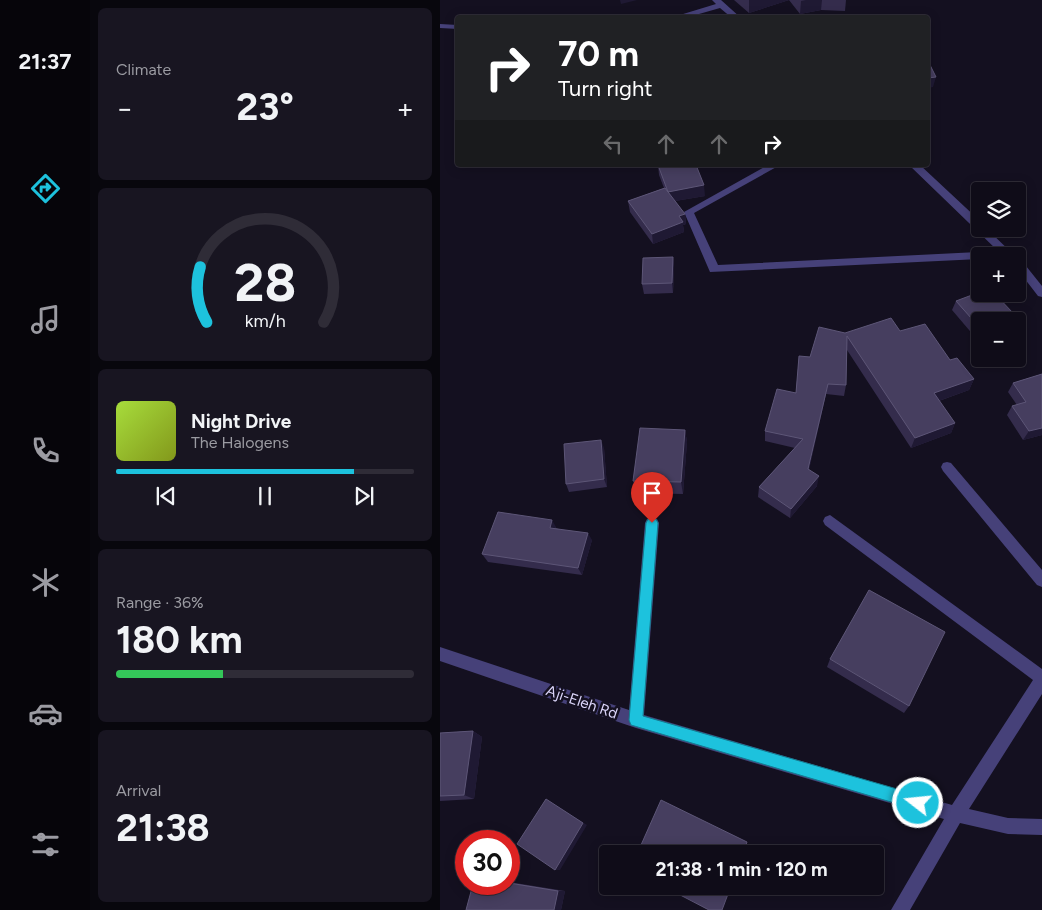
<!DOCTYPE html>
<meta charset="utf-8">
<style>
body{margin:0;font-family:Figtree,sans-serif;background:#181521;color:#f1f3f6;height:100vh;display:flex;flex-direction:column;font-size:19px;white-space:nowrap}
*{box-sizing:border-box;margin:0}
p{font-size:16px;color:#9b9ba2}
.icon{flex:none;width:28px;height:28px;fill:none;stroke:currentColor;stroke-width:2;stroke-linecap:round;stroke-linejoin:round}
.map{position:relative;flex:1;overflow:hidden}
.panel{display:flex;flex-direction:column;gap:8px;padding:8px;background:#08070d;width:350px}
.panel>*{flex:none}
.top-card{position:absolute;left:15px;top:15px;width:475px;height:152px;border-radius:5px;box-shadow:0 2px 12px #0003,0 0 0 1px #2f2c37;background:#202124;color:#fff;overflow:hidden}
.tools{position:absolute;left:531px;top:182px;display:grid;gap:10px}
.tools a{display:grid;place-items:center;width:55px;height:55px;border-radius:5px;background:#0f0c18;box-shadow:0 2px 12px #0003,0 0 0 1px #2f2c37;font-size:25px}
.speed{position:absolute;left:15px;top:830px;display:flex;gap:10px;font-size:25px;font-weight:700;text-align:center}
.speed>*{display:grid;place-content:center;width:65px;height:65px;border-radius:50%;background:#0f0c18;box-shadow:0 2px 12px #0003,0 0 0 1px #2f2c37;line-height:1}
.speed .limit{border:8px solid #d22;background:#fff;color:#111}
.pin{position:absolute;display:grid;place-items:center;width:42px;height:42px;color:#fff;margin:-51px -21px;border-radius:50% 50% 50% 0;rotate:-45deg;box-shadow:0 0 5px #0007}
.pin .icon{rotate:45deg}
.me{position:absolute;width:55px;margin:-28px;rotate:286deg;stroke-linejoin:round;filter:drop-shadow(0 0 4px #0008)}
.turn{display:flex;align-items:center;gap:18px;height:105px;padding:0 20px;font-size:22px}
.turn .icon{width:65px;height:65px;stroke-width:2.5}
.turn b{display:block;font-size:35px;line-height:42px}
.lanes{display:flex;align-items:center;height:48px;padding:0 20px;background:#0003;justify-content:center;gap:25px;direction:ltr}
.lanes .off{opacity:.35}
.big{font-size:38px;font-weight:700;line-height:1.1}
.panel .tile{flex:1;display:flex;flex-direction:column;justify-content:center;gap:8px;min-width:0;padding:0 18px;border-radius:8px;background:#181521}
.panel .dial{align-items:center;gap:0}
.dial svg{height:130px;overflow:visible;fill:none;stroke:#2f2c37;stroke-width:7;stroke-linecap:round;text-anchor:middle}
.dial text{fill:#f1f3f6;stroke:none}
.song{display:flex;align-items:center;gap:15px}
.cover{width:60px;height:60px;border-radius:8px;background:linear-gradient(135deg,hsl(80 70% 55%),hsl(70 70% 35%))}
.played{height:5px;border-radius:2px;background:linear-gradient(90deg,#1dc2dd 80%,#2f2c37 80%)}
.keys{display:flex;justify-content:space-around;direction:ltr}
.heat{display:flex;justify-content:space-between;align-items:center;font-size:28px;direction:ltr}
.charge{height:8px;border-radius:4px;background:linear-gradient(90deg,#34c759 36%,#2f2c37 0)}
.trip{position:absolute;left:159px;top:845px;width:285px;height:50px;border-radius:5px;background:#0f0c18;box-shadow:0 2px 12px #0003,0 0 0 1px #2f2c37;font-weight:700;line-height:50px;text-align:center}
main{display:flex;flex:1;min-height:0}
.tab-bar{display:flex;flex-direction:column;width:90px;justify-content:space-around;align-items:center;background:#06050a;color:#9b9ba2}
.tab-bar .icon{width:35px;height:35px}
.tab-bar .active{color:#1dc2dd}
.tab-bar b{font-size:22px;color:#f1f3f6}
.map>svg:first-child{display:block}
.lines{fill:none;stroke-linecap:round;stroke-linejoin:round}
.street{fill:#464179;fill-rule:evenodd}
.wall{fill:#342c4c}
.shaded-wall{fill:#1f1933}
.building{fill:#463e5f;stroke:#5d5677}
.route{fill:#1dc2dd;stroke:#137e90}
.labels{text-anchor:middle;stroke-width:5;stroke-linejoin:round;paint-order:stroke}
.near-street-label{font-size:15px;fill:#dbd5f9;stroke:#141020}
</style>
<main>
<nav class="tab-bar">
<b>21:37</b>
<svg class="icon active" aria-label="directions" viewBox="0 0 24 24"><path d="M12 3l9 9-9 9-9-9zM9 14v-3h6M13 9l2 2-2 2"/></svg>
<svg class="icon" aria-label="music" viewBox="0 0 24 24"><path d="M9 18V5l10-2v13"/><circle cx="6" cy="18" r="3"/><circle cx="16" cy="16" r="3"/></svg>
<svg class="icon" aria-label="phone" viewBox="0 0 24 24"><path d="M5 4h4l2 5-3 2q2 4 5 5l2-3 5 2v4C11 20 4 13 5 4z"/></svg>
<svg class="icon" aria-label="climate" viewBox="0 0 24 24"><path d="M12 3v18M4 7l16 10M4 17L20 7"/></svg>
<svg class="icon" aria-label="car" viewBox="0 0 24 24"><path d="M5 17H2v-5l4-1 3-4h7l3 4 3 1v5h-3M9 17h6M6 11h13"/><circle cx="7" cy="17" r="2"/><circle cx="17" cy="17" r="2"/></svg>
<svg class="icon" aria-label="filters" viewBox="0 0 24 24"><path d="M4 7h16M4 17h16"/><circle cx="9" cy="7" r="2"/><circle cx="15" cy="17" r="2"/></svg>
</nav>
<section class="panel">
<div class="tile"><p>Climate</p>
<div class="heat"><a>−</a><b class="big">23°</b><a>+</a></div>
</div>
<div class="tile dial"><svg viewBox="0 0 100 80">
<path d="M14 69A42 42 0 1 1 86 69"/>
<path d="M14 69A42 42 0 0 1 10 35" stroke="#1dc2dd"/>
<text x="50" y="56" font-size="32" font-weight="700">28</text>
<text x="50" y="72" font-size="11">km/h</text>
</svg></div>
<div class="tile">
<div class="song"><i class="cover"></i><div><b>Night Drive</b><p>The Halogens</p></div></div>
<div class="played"></div>
<div class="keys"><svg class="icon" aria-label="previous" viewBox="0 0 24 24"><path d="M18 5L8 12l10 7zM5 5v14"/></svg><svg class="icon" aria-label="pause" viewBox="0 0 24 24"><path d="M8 5v14M16 5v14"/></svg><svg class="icon" aria-label="next" viewBox="0 0 24 24"><path d="M6 5l10 7-10 7zM19 5v14"/></svg></div>
</div>
<div class="tile"><p>Range · 36%</p><b class="big">180 km</b><div class="charge"></div></div>
<div class="tile"><p>Arrival</p><b class="big">21:38</b></div>
</section>
<div class="map">
<svg width="602" height="910" viewBox="0 0 602 910">
<rect width="100%" height="100%" fill="#141020"/>
<g class="lines">
<!-- street -->
<path class="street" d="M272,0H281L301,18H292L280,8L245,18H230L276,4Z
M0,24L18,25V29L0,28Z
M328,165H340L254,213L278,265L558,251L469,165H480L540,221V229H547L575,256H540V259L270,272L244,212Z
M578,260L582,261L602,286V297L598,296L578,270Z
M507,462L511,463L602,570V587L597,585L503,471L501,467L503,463Z
M390,515L602,669V694L529,809L568,818L602,819V835L568,834L520,823L470,910H451L504,819L196,728L0,661V647L189,710L205,523L207,519L212,517L217,519L219,523L204,715L512,805L593,680L385,525L383,521L385,517Z"/>
</g>
<!-- wall -->
<path class="wall" d="M294,0H349L309,13Z
M349,0H406L405,11L381,10L360,14Z
M218,165L265,196L235,201L245,214L246,224L243,225L244,232L213,244L190,212L188,201L224,188L219,175Z
M233,257L234,267L233,293L204,294L202,284Z
M516,301L540,321V334L535,337L512,310Z
M460,331L510,360L534,379L529,390L499,401L515,423L511,433L471,448L407,350L406,385L404,396L386,394L369,469L377,486L350,518L318,497L319,487L355,448L325,441V431L356,392L359,356L370,357L405,333Z
M602,374V435L583,440L567,415L572,406L577,405L568,392L573,383Z
M245,430L247,442L243,494L196,493L193,481Z
M164,448L167,487L129,492L126,484Z
M116,527V528L152,540L142,575L48,562L42,554Z
M390,659L469,706L464,713L387,667Z
M33,731L42,737L34,799L0,801V733Z
M69,882L125,891L121,910L69,884Z"/>
<!-- shaded-wall -->
<path class="shaded-wall" d="M180,0H197L181,4Z
M309,0H349L309,13Z
M366,0H382L381,10L360,14L361,1Z
M496,77L493,87L488,88V78Z
M264,185L265,196L229,202L228,192Z
M245,214L246,224L243,225L244,232L213,244L212,234L239,216Z
M233,257L234,267L233,293L232,283Z
M573,313L570,321H553Z
M540,326V334L535,337L539,327Z
M534,379L529,390L490,404L494,393Z
M388,384L386,394L367,479L368,469Z
M515,423L511,433L471,448L475,438Z
M602,428V435L583,440L589,431Z
M245,430L247,442L243,494L241,482Z
M161,440L164,448L167,487L164,479Z
M379,476L377,486L350,518L351,509Z
M112,520L116,527L113,535L110,528Z
M148,533L152,540L142,575L138,568Z
M33,731L42,737L34,799L24,795Z
M106,799L147,825L120,870H115Z
M118,891H125L121,910H114Z"/>
<!-- building -->
<path class="building" d="M488,61L496,77L488,78Z
M218,165H256L264,185L228,192Z
M225,188L245,214L239,216L243,222L212,234L188,201Z
M233,257L232,283L202,284L203,258Z
M540,292V294H555L573,313L553,321H540V326L539,327L516,301Z
M451,318L460,331L485,324L510,360L517,358L534,379L494,393L515,423L475,438L407,336L406,385L388,384L368,469L379,476L351,509L319,487L363,439L325,431L337,389L356,393L359,356L370,357L379,327L405,333Z
M602,374V428L589,431L572,406L586,402L573,383Z
M200,428L245,430L241,482L193,481Z
M161,440L164,479L126,484L124,444Z
M58,512L112,520L110,528L148,533L138,568L42,554Z
M429,590L505,632L469,706L390,659Z
M33,731L24,795L0,796V733Z
M106,799L143,823L115,870L77,844Z
M221,800L307,842L303,854H197Z
M69,883L118,891L114,910H26L33,884H69Z
M223,886H291L282,910H269Z"/>
<!-- route -->
<path class="route" d="M212,518L216,519L218,523L203,716L478,795L483,797L486,803L483,808L478,810L191,725L189,720L206,523L208,519Z"/>
<g class="labels">
<!-- near-street labels -->
<g class="near-street-label">
<text transform="translate(142 702) rotate(19)" y="5">Aji-Eleh Rd</text>
</g>
</g>
</svg>
<div class="tools">
<a><svg class="icon" aria-label="layers" viewBox="0 0 24 24"><path d="M12 4l9 5-9 5-9-5zM3 14l9 5 9-5"/></svg></a>
<a>+</a>
<a>−</a>
</div>
<div class="speed"><div class="limit">30</div></div>
<div class="pin" style="left:212px;top:523px;background:#d93025"><svg class="icon" aria-label="arrive" viewBox="0 0 24 24"><path d="M6 21V4h12l-3 4 3 4H6"/></svg></div>
<svg class="me" style="left:478px;top:803px" viewBox="-20 -20 40 40"><circle r="17" fill="#1dc2dd" stroke="#fff" stroke-width="3"/><path d="M0-11L8 9 0 5-8 9z" fill="#fff"/></svg>
<div class="trip">21:38 · 1 min · 120 m</div>
<div class="top-card">
<div class="turn"><svg class="icon" aria-label="right" viewBox="0 0 24 24"><path d="M7 20v-9h11M14 6l5 5-5 5"/></svg><div><b>70 m</b>Turn right</div></div>
<div class="lanes"><svg class="icon off" aria-label="left" viewBox="0 0 24 24"><path d="M17 20v-9H6M10 6l-5 5 5 5"/></svg><svg class="icon off" aria-label="ahead" viewBox="0 0 24 24"><path d="M12 20V5M6 11l6-6 6 6"/></svg><svg class="icon off" aria-label="ahead" viewBox="0 0 24 24"><path d="M12 20V5M6 11l6-6 6 6"/></svg><svg class="icon" aria-label="right" viewBox="0 0 24 24"><path d="M7 20v-9h11M14 6l5 5-5 5"/></svg></div>
</div>
</div>
</main>
